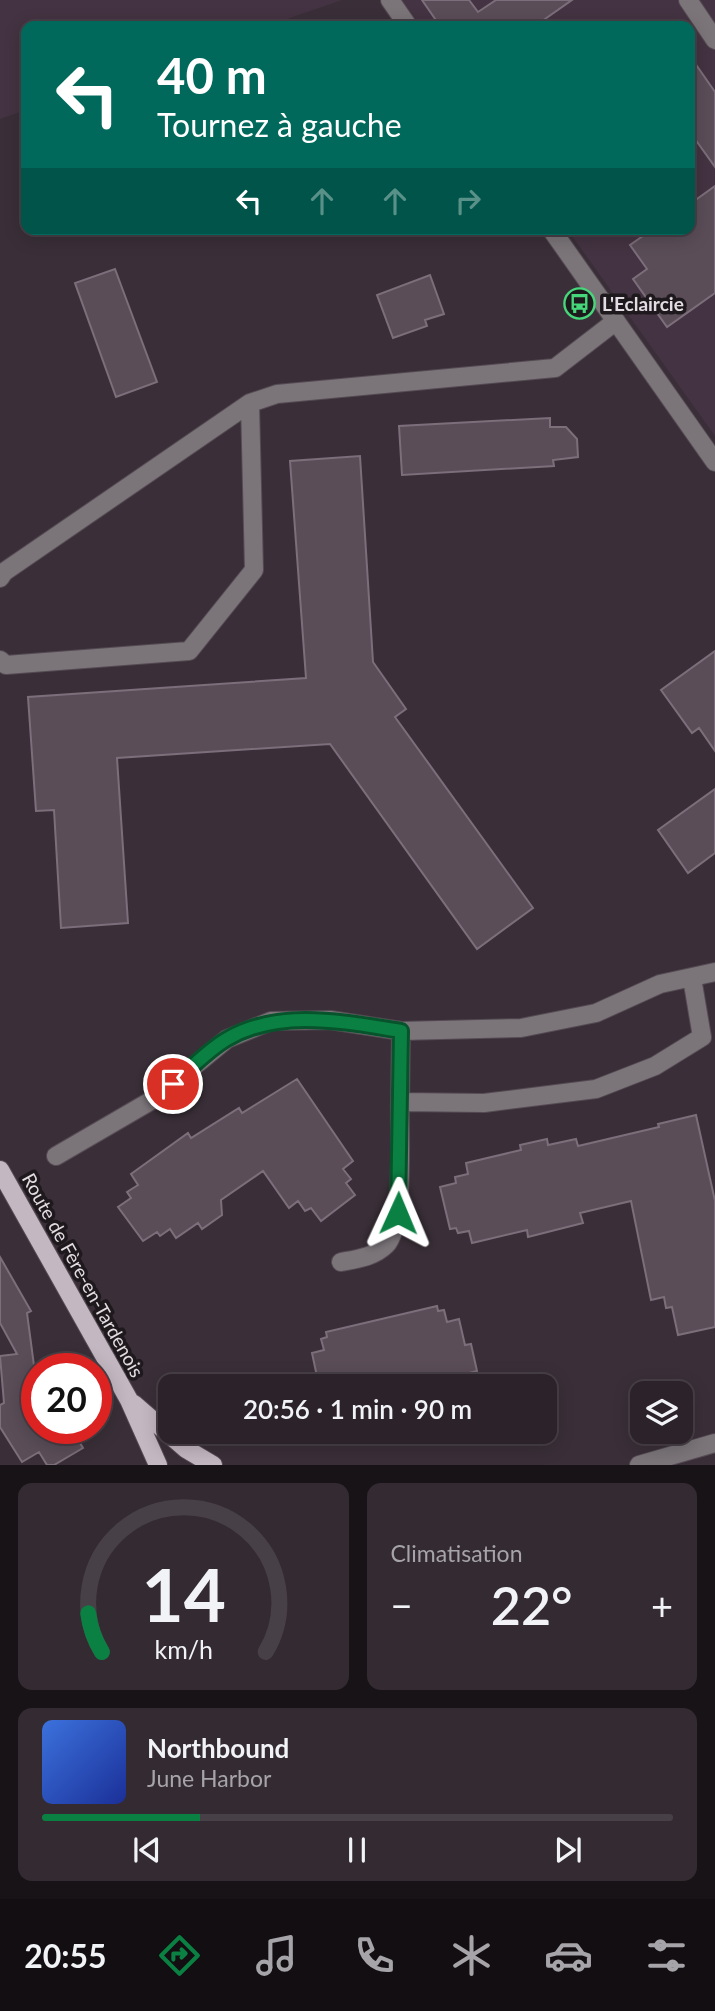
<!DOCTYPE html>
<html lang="fr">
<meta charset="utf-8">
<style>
body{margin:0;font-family:Lato,sans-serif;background:#342b32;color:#f1f3f6;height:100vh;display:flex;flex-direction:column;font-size:26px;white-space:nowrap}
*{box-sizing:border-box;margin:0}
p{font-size:23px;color:#a6a4a8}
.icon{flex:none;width:38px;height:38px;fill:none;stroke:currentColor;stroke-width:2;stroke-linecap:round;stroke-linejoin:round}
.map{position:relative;height:1465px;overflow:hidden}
.panel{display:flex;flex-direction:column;gap:18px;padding:18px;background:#181317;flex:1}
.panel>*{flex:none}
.top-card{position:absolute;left:21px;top:21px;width:674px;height:214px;border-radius:14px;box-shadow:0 4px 18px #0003,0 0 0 2px #484047;background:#00695c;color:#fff;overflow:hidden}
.buttons{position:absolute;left:630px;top:1381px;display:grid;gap:14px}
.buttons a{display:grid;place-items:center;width:63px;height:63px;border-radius:14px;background:#2c232a;box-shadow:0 4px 18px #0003,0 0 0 2px #484047;font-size:35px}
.speed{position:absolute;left:21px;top:1353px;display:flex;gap:14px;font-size:35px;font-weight:700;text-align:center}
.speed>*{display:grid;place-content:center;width:91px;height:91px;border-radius:50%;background:#2c232a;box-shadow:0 4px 18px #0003,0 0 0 2px #484047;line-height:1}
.speed .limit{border:10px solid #d22;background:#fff;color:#111}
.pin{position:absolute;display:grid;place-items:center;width:60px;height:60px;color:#fff;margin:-30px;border:4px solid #fff;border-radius:50%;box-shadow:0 2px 7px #0007}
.me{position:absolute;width:77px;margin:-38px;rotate:1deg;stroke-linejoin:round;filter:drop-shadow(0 0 5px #0008)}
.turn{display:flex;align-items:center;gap:24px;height:147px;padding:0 21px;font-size:32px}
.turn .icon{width:91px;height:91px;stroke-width:2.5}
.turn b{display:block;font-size:49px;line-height:60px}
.lanes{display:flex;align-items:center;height:66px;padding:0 21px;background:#0003;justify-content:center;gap:35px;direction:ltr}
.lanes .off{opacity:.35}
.big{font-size:52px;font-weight:600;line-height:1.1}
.panel .widget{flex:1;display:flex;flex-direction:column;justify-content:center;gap:10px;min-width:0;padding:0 24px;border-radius:14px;background:#342b32}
.panel .dial{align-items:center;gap:0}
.dial svg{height:182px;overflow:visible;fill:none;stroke:#484047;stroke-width:7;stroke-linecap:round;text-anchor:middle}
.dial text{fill:#f1f3f6;stroke:none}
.song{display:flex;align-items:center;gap:21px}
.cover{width:84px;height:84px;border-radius:10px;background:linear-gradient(135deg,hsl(220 70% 55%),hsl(230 70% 35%))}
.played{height:7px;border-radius:4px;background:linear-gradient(90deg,#0b8043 25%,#484047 25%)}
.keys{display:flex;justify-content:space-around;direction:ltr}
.heat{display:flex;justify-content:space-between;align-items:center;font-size:38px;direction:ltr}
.panel .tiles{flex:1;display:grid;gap:18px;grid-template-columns:1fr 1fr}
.widget:last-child{grid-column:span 2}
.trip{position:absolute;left:158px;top:1374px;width:399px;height:70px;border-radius:14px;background:#2c232a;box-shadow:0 4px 18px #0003,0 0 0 2px #484047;font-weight:600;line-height:70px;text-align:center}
.dock{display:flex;height:112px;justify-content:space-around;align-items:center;background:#120e11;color:#a6a4a8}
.dock .icon{width:49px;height:49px}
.dock .on{color:#0b8043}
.dock b{font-size:32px;color:#f1f3f6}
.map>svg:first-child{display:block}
.built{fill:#443342}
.building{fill:#5a4d58;stroke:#7c6e7a;stroke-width:2}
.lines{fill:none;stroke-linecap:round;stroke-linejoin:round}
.minor-casing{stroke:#554b53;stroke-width:20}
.major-casing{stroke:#554b53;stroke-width:20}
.minor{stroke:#7b757a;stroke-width:18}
.major{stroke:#c3b7c1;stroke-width:18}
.route-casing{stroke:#07532c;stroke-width:18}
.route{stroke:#0b8043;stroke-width:12}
.labels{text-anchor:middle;stroke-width:7;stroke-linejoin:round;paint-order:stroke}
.poi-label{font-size:19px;font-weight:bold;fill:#e3dce2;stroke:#1e191d;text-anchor:start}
.street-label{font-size:19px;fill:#e3dce2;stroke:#1e191d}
</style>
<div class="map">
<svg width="715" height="1465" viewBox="0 0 715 1465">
<rect width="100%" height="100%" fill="#3a2f38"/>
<!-- built -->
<path class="built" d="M0,0H342L267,26H26V110L0,119Z
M402,0H715V436L567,229H690V26H421Z"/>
<!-- building -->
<path class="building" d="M422,0H469L478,12L496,0H572L535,26H440Z
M690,56L715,92V167L690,132Z
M715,186V293L667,327L633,279L647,269L630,245L653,229H690V204Z
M115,269L157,382L116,397L75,283Z
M430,275L444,314L425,320L427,326L393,338L377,295Z
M550,418V427H566L577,439L578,457L553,460L554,466L402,475L399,426Z
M360,456L373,662L406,709L395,717L533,908L477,949L330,744L117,758L128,923L61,928L54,810L36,811L28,697L306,678L290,461Z
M715,651V751L699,728L692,733L661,690Z
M715,789V853L688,873L658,830Z
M297,1079L353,1161L343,1169L351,1179L346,1183L355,1195L321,1221L311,1208L305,1211L298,1201L289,1208L263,1171L221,1200L222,1215L202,1229L198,1223L176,1238L170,1229L160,1236L157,1232L143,1241L118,1207L131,1198L127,1192L138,1185L131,1174L188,1133L191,1138L239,1108L242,1113Z
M696,1115L715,1201V1327L678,1335L672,1307L666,1308L664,1297L651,1300L631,1201L580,1213L583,1223L528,1237L527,1230L472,1243L469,1231L458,1233L456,1228L450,1229L440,1187L456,1183L455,1177L468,1174L466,1163L521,1150L520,1145L547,1139L548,1145L576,1139L578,1146L659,1127L658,1124Z
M0,1257L31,1311L27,1313L37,1388V1428H78L73,1431L83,1448L54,1465H47L39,1452L22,1462L0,1427V1405L4,1403L0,1356L17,1354L0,1323Z
M437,1306L438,1311L444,1310L447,1322L459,1319L465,1345L471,1344L477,1371L465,1374L468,1386H319L312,1353L324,1350L321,1339L327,1337L326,1332Z"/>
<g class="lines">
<defs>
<path id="minor" d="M390,0L408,26
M688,0L715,40
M551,229L715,462
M0,578L4,572L250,403L277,394L555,368L616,321
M0,660L6,665L189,651L254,570L250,403
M401,1031L400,1102L484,1103L596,1089L655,1066L702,1037L692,978
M56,1156L154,1099L227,1039L271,1021L330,1020L401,1031L521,1028L596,1013L660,984L715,972
M341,1262C357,1259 374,1257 386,1245C405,1226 399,1132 400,1102
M639,1465L715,1443"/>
<path id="major" d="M0,1170L129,1400L158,1465
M134,1404L186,1449L213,1465"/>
</defs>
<!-- minor casing -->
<use href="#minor" class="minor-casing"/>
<!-- major casing -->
<use href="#major" class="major-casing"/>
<!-- minor -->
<use href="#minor" class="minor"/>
<!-- major -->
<use href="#major" class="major"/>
</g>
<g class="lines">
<defs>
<path id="route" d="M173,1084C190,1069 208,1050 227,1039C280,1008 344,1022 401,1031L398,1213"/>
</defs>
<!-- route casing -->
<use href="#route" class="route-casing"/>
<!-- route -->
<use href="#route" class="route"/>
</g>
<!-- icons -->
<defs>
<symbol id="bus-ring" viewBox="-11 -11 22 22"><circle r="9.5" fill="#1e191d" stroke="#46d77a" stroke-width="1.5"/><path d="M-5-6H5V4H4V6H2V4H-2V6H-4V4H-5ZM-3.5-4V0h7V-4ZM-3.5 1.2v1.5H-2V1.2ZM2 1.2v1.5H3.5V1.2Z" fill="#46d77a"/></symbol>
</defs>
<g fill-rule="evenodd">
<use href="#bus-ring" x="562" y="286" width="35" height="35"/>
</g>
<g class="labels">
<!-- poi labels -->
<g class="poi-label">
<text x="602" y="311">L'Eclaircie</text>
</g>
<!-- street labels -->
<g class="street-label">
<text transform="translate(83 1275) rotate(61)" y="7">Route de Fère-en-Tardenois</text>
</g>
</g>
</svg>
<div class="buttons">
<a><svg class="icon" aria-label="layers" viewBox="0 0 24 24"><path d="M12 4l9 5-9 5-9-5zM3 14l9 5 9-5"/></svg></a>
</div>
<div class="speed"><div class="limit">20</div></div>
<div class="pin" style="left:173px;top:1084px;background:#d93025"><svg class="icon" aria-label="arrive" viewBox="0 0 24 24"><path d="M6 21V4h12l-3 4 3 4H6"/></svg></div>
<svg class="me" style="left:398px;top:1213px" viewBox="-20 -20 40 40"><path d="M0-17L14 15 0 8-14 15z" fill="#0b8043" stroke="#fff" stroke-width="4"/></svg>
<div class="trip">20:56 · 1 min · 90 m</div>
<div class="top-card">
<div class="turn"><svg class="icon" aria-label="left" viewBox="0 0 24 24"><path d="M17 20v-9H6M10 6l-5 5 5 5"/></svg><div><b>40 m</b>Tournez à gauche</div></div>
<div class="lanes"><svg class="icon" aria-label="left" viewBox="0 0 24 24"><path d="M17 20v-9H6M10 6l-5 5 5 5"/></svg><svg class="icon off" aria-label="ahead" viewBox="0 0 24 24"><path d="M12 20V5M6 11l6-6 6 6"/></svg><svg class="icon off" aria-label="ahead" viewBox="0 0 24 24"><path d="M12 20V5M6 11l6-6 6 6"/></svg><svg class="icon off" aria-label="right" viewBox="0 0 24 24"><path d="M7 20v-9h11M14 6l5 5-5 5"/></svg></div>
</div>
</div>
<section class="panel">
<div class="tiles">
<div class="widget dial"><svg viewBox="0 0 100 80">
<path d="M14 69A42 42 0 1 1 86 69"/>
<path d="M14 69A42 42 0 0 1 8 52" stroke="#0b8043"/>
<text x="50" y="56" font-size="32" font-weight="700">14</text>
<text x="50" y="72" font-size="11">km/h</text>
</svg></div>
<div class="widget"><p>Climatisation</p>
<div class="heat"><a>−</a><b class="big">22°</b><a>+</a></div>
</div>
<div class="widget">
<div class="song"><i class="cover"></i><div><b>Northbound</b><p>June Harbor</p></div></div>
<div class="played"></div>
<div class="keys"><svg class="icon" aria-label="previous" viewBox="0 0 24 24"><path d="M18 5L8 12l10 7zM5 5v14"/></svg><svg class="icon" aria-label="pause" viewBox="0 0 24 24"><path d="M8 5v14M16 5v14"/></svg><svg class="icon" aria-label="next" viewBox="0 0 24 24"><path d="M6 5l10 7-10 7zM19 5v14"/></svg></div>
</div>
</div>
</section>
<nav class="dock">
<b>20:55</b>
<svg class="icon on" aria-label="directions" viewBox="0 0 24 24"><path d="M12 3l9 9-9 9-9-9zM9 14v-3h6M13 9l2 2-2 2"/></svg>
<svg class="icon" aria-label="music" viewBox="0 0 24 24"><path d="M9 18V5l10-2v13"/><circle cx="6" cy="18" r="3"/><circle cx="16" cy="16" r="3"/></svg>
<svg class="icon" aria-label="phone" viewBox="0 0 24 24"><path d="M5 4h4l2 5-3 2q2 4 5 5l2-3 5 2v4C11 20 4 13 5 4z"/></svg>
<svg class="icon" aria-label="climate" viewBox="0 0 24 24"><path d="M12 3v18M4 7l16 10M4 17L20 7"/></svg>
<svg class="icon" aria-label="car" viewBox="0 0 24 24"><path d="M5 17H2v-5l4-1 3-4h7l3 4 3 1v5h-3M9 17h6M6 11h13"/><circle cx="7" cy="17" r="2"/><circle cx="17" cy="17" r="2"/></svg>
<svg class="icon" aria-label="filters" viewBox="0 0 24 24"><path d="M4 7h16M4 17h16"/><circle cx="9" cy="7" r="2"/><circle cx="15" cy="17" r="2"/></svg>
</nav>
